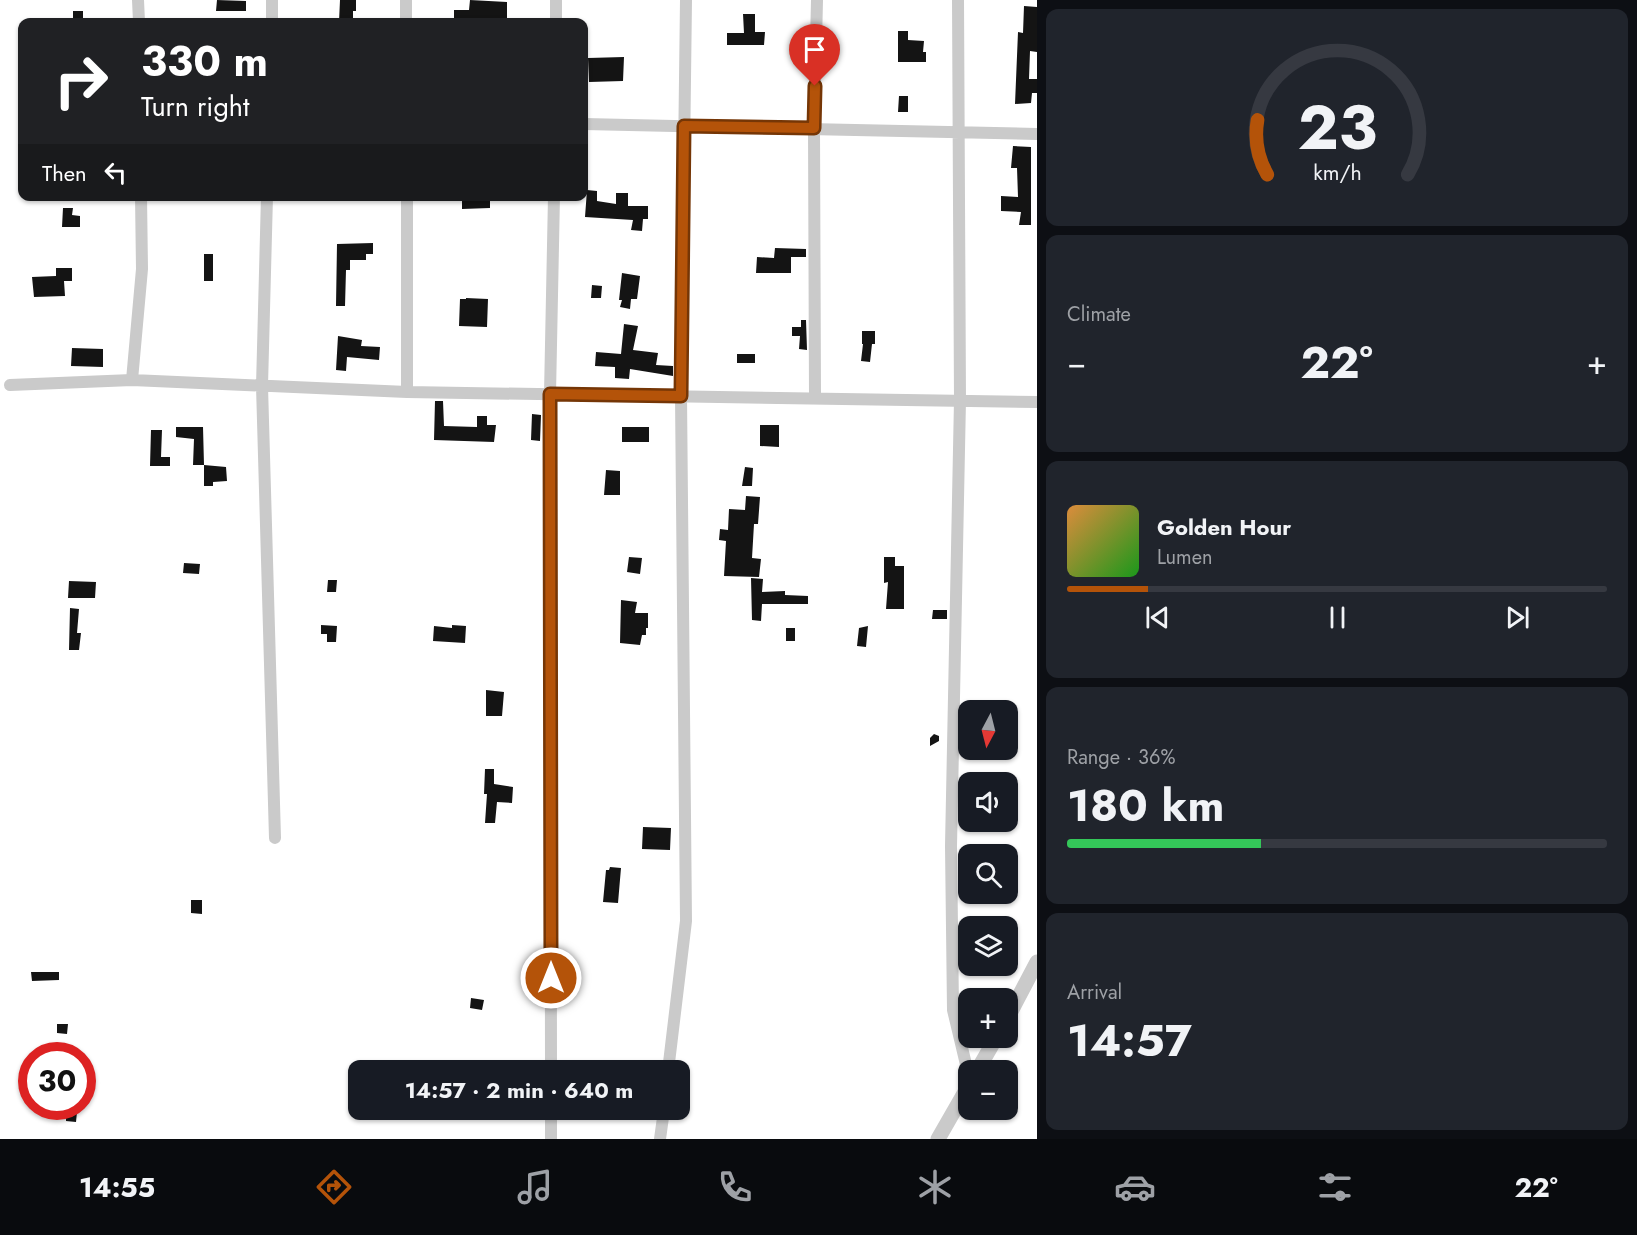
<!DOCTYPE html>
<meta charset="utf-8">
<style>
body{margin:0;font-family:Jost,sans-serif;background:#20242c;color:#f1f3f6;height:100vh;display:flex;flex-direction:column;font-size:22px;white-space:nowrap}
*{box-sizing:border-box;margin:0}
p{font-size:20px;color:#9ea1a6}
.icon{flex:none;width:33px;height:33px;fill:none;stroke:currentColor;stroke-width:2;stroke-linecap:round;stroke-linejoin:round}
.map{position:relative;flex:1;overflow:hidden}
.side{display:flex;flex-direction:column;gap:9px;padding:9px;background:#0d0f14;width:600px}
.side>*{flex:none}
.hud{position:absolute;left:18px;top:18px;width:570px;height:183px;border-radius:12px;box-shadow:0 2px 4px #0004;background:#202124;color:#fff;overflow:hidden}
.needle{width:39px;rotate:187deg}
.controls{position:absolute;left:958px;top:700px;display:grid;gap:12px}
.controls a{display:grid;place-items:center;width:60px;height:60px;border-radius:12px;background:#171b24;box-shadow:0 2px 4px #0004;font-size:30px}
.speed{position:absolute;left:18px;top:1042px;display:flex;gap:12px;font-size:30px;font-weight:700;text-align:center}
.speed>*{display:grid;place-content:center;width:78px;height:78px;border-radius:50%;background:#171b24;box-shadow:0 2px 4px #0004;line-height:1}
.speed .limit{border:9px solid #d22;background:#fff;color:#111}
.pin{position:absolute;display:grid;place-items:center;width:51px;height:51px;color:#fff;margin:-62px -26px;border-radius:50% 50% 50% 0;rotate:-45deg;box-shadow:0 0 6px #0007}
.pin .icon{rotate:45deg}
.me{position:absolute;width:66px;margin:-33px;rotate:0deg;stroke-linejoin:round;filter:drop-shadow(0 0 4px #0008)}
.turn{display:flex;align-items:center;gap:21px;height:126px;padding:0 24px;font-size:27px}
.turn .icon{width:78px;height:78px;stroke-width:2.5}
.turn b{display:block;font-size:42px;line-height:51px}
.then{display:flex;align-items:center;height:57px;padding:0 24px;background:#0003;gap:12px;font-size:22px}
.big{font-size:45px;font-weight:700;line-height:1.1}
.side .card{flex:1;display:flex;flex-direction:column;justify-content:center;gap:9px;min-width:0;padding:0 21px;border-radius:12px;background:#20242c}
.side .dial{align-items:center;gap:0}
.dial svg{height:156px;overflow:visible;fill:none;stroke:#363941;stroke-width:7;stroke-linecap:round;text-anchor:middle}
.dial text{fill:#f1f3f6;stroke:none}
.song{display:flex;align-items:center;gap:18px}
.cover{width:72px;height:72px;border-radius:9px;background:linear-gradient(135deg,hsl(30 70% 55%),hsl(120 70% 35%))}
.played{height:6px;border-radius:3px;background:linear-gradient(90deg,#b45309 15%,#363941 15%)}
.keys{display:flex;justify-content:space-around;direction:ltr}
.heat{display:flex;justify-content:space-between;align-items:center;font-size:33px;direction:ltr}
.charge{height:9px;border-radius:4px;background:linear-gradient(90deg,#34c759 36%,#363941 0)}
.trip{position:absolute;left:348px;top:1060px;width:342px;height:60px;border-radius:12px;background:#171b24;box-shadow:0 2px 4px #0004;font-weight:700;line-height:60px;text-align:center}
.tabs{display:flex;height:96px;justify-content:space-around;align-items:center;background:#090b0e;color:#9ea1a6}
.tabs .icon{width:42px;height:42px}
.tabs .on{color:#b45309}
.tabs b{font-size:27px;color:#f1f3f6}
main{display:flex;flex:1;min-height:0}
.map>svg:first-child{display:block}
.building{fill:#141414}
.lines{fill:none;stroke-linecap:round;stroke-linejoin:round}
.minor{stroke:#cacaca;stroke-width:12}
.tertiary{stroke:#cacaca;stroke-width:15}
.route-casing{stroke:#753606;stroke-width:15}
.route{stroke:#b45309;stroke-width:10}
</style>
<main>
<div class="map">
<svg width="1037" height="1139" viewBox="0 0 1037 1139">
<rect width="100%" height="100%" fill="#fff"/>
<!-- building -->
<path class="building" d="M217,0L246,1V11H216Z
M340,0H356V11H353V22H339Z
M470,0L507,2V22L454,20V10H469Z
M1024,6L1037,7V52L1030,51L1029,79H1037V93H1032L1031,103L1015,104L1018,32L1023,33Z
M73,11H83V22H73Z
M743,14H755V32H765L764,45H727V33H744Z
M898,31H908V40L924,41L923,52H926V62H898Z
M624,57L623,81L589,82L588,58Z
M899,96H908V112H898Z
M1013,146L1031,147V225H1019L1021,212L1001,211V196L1018,197L1017,168H1011Z
M587,190L597,191V201L616,204V193H628V206H648V219H643L642,231L631,230L633,220L585,217Z
M462,196H490V208L462,209Z
M63,208H73L72,215L80,216V227H62Z
M373,243V254H366V260H350V270H346L345,306H336L337,244Z
M775,248L806,249V257H791V273H756L757,257L774,258Z
M204,254H213V281H204Z
M56,268H72V281H64L65,296L34,297L32,277L56,276Z
M622,273L640,276L637,299H631L630,309L620,307L622,300H619Z
M592,285L602,286L601,298H591Z
M466,298L488,299L487,327L459,326L460,299H466Z
M801,320H806L807,350L799,349L800,336H792V327H801Z
M624,324L638,326L633,350L658,353L656,365L673,366V376L630,369L629,379L615,378V367L595,366L596,352L621,354Z
M862,331H875V344H872L870,362L861,361L863,344H862Z
M338,336L362,340L361,346L380,347L379,360L347,357L346,371L336,370Z
M72,348L103,349V367L71,366Z
M737,354H755V363H737Z
M435,401H443L444,426L477,427V416H487V425H496L494,442L434,440Z
M532,414L541,415L540,441L531,440Z
M760,425H779V447L760,446Z
M176,427H203L204,465H193L194,439L176,437Z
M622,427H649V442H622Z
M151,430H162L161,457H170V466H150Z
M204,465L226,467L227,481L213,482V486H204Z
M745,467L753,468L752,486H742Z
M606,470L620,471V495H604Z
M746,496L760,497L758,524H754L752,558L761,559L759,577L724,576L726,541L719,540L720,529L728,530L729,509L745,510Z
M629,557L642,558L640,574L627,572Z
M884,557H895V566H904V609H886L888,582L884,583Z
M184,563L200,564L199,574L183,573Z
M751,578L763,579L762,592L785,591V595L808,596V604H762L761,621L752,620Z
M328,580H337L336,592H327Z
M69,581L96,582L95,598H68Z
M621,600L637,602L635,613H648V628H646V635H642L640,645L620,643Z
M70,608L79,609L77,633H81L79,650H69Z
M933,610H947V619H932Z
M321,625L337,626L336,642H327V634H321Z
M452,625L466,626L465,643L433,641L434,626L452,628Z
M868,626L866,647L857,646L859,628Z
M786,628H795V641H786Z
M486,690L504,692L502,716H486Z
M934,734L939,736V741L930,746V738Z
M485,769H494V784L513,787L512,803L497,802L495,823H485L487,794H484Z
M643,827L671,828L670,850L642,849Z
M610,867L621,868L618,903L603,902L606,870H609Z
M191,900H202V914L191,913Z
M31,972H59V980L32,981Z
M471,998L484,1000L482,1010L470,1008Z
M57,1024H68L67,1034L57,1033Z
M66,1111L77,1112L76,1122L66,1121Z"/>
<g class="lines">
<!-- minor -->
<path class="minor" d="M138,0L139,22
M406,0V22
M958,0L960,400L951,846L953,1010L969,1077
M272,22V0
M556,22V0
M584,124L1037,134
M267,196L262,386L275,838
M407,196V392
M132,380L142,269L141,196
M10,385L132,380L407,392L1037,402
M815,398L814,128L817,0
M551,1071L550,394L554,196
M668,1071L686,921L681,396L686,0
M551,1139V1110
M660,1139L664,1110"/>
<!-- tertiary -->
<path class="tertiary" d="M1008,1017L1037,962
M977,1071L996,1038
M938,1139L969,1085"/>
</g>
<g class="lines">
<defs>
<path id="route" d="M551,978L550,394L681,396L684,126L814,128L815,86"/>
</defs>
<!-- route casing -->
<use href="#route" class="route-casing"/>
<!-- route -->
<use href="#route" class="route"/>
</g>
</svg>
<div class="controls">
<a><svg class="needle" viewBox="-14 -14 28 28"><path d="M0-13l5 13h-10z" fill="#e53935"/><path d="M0 13l5-13h-10z" fill="#9ea1a6"/></svg></a>
<a><svg class="icon" aria-label="sound" viewBox="0 0 24 24"><path d="M4 9h4l5-4v14l-5-4H4zM17 9q2 3 0 6"/></svg></a>
<a><svg class="icon" aria-label="search" viewBox="0 0 24 24"><circle cx="10" cy="10" r="6"/><path d="M15 15l6 6"/></svg></a>
<a><svg class="icon" aria-label="layers" viewBox="0 0 24 24"><path d="M12 4l9 5-9 5-9-5zM3 14l9 5 9-5"/></svg></a>
<a>+</a>
<a>−</a>
</div>
<div class="speed"><div class="limit">30</div></div>
<div class="pin" style="left:815px;top:86px;background:#d93025"><svg class="icon" aria-label="arrive" viewBox="0 0 24 24"><path d="M6 21V4h12l-3 4 3 4H6"/></svg></div>
<svg class="me" style="left:551px;top:978px" viewBox="-20 -20 40 40"><circle r="17" fill="#b45309" stroke="#fff" stroke-width="3"/><path d="M0-11L8 9 0 5-8 9z" fill="#fff"/></svg>
<div class="trip">14:57 · 2 min · 640 m</div>
<div class="hud">
<div class="turn"><svg class="icon" aria-label="right" viewBox="0 0 24 24"><path d="M7 20v-9h11M14 6l5 5-5 5"/></svg><div><b>330 m</b>Turn right</div></div>
<div class="then">Then<svg class="icon" aria-label="left" viewBox="0 0 24 24"><path d="M17 20v-9H6M10 6l-5 5 5 5"/></svg></div>
</div>
</div>
<section class="side">
<div class="card dial"><svg viewBox="0 0 100 80">
<path d="M14 69A42 42 0 1 1 86 69"/>
<path d="M14 69A42 42 0 0 1 9 41" stroke="#b45309"/>
<text x="50" y="56" font-size="32" font-weight="700">23</text>
<text x="50" y="72" font-size="11">km/h</text>
</svg></div>
<div class="card"><p>Climate</p>
<div class="heat"><a>−</a><b class="big">22°</b><a>+</a></div>
</div>
<div class="card">
<div class="song"><i class="cover"></i><div><b>Golden Hour</b><p>Lumen</p></div></div>
<div class="played"></div>
<div class="keys"><svg class="icon" aria-label="previous" viewBox="0 0 24 24"><path d="M18 5L8 12l10 7zM5 5v14"/></svg><svg class="icon" aria-label="pause" viewBox="0 0 24 24"><path d="M8 5v14M16 5v14"/></svg><svg class="icon" aria-label="next" viewBox="0 0 24 24"><path d="M6 5l10 7-10 7zM19 5v14"/></svg></div>
</div>
<div class="card"><p>Range · 36%</p><b class="big">180 km</b><div class="charge"></div></div>
<div class="card"><p>Arrival</p><b class="big">14:57</b></div>
</section>
</main>
<nav class="tabs">
<b>14:55</b>
<svg class="icon on" aria-label="directions" viewBox="0 0 24 24"><path d="M12 3l9 9-9 9-9-9zM9 14v-3h6M13 9l2 2-2 2"/></svg>
<svg class="icon" aria-label="music" viewBox="0 0 24 24"><path d="M9 18V5l10-2v13"/><circle cx="6" cy="18" r="3"/><circle cx="16" cy="16" r="3"/></svg>
<svg class="icon" aria-label="phone" viewBox="0 0 24 24"><path d="M5 4h4l2 5-3 2q2 4 5 5l2-3 5 2v4C11 20 4 13 5 4z"/></svg>
<svg class="icon" aria-label="climate" viewBox="0 0 24 24"><path d="M12 3v18M4 7l16 10M4 17L20 7"/></svg>
<svg class="icon" aria-label="car" viewBox="0 0 24 24"><path d="M5 17H2v-5l4-1 3-4h7l3 4 3 1v5h-3M9 17h6M6 11h13"/><circle cx="7" cy="17" r="2"/><circle cx="17" cy="17" r="2"/></svg>
<svg class="icon" aria-label="filters" viewBox="0 0 24 24"><path d="M4 7h16M4 17h16"/><circle cx="9" cy="7" r="2"/><circle cx="15" cy="17" r="2"/></svg>
<b>22°</b>
</nav>
